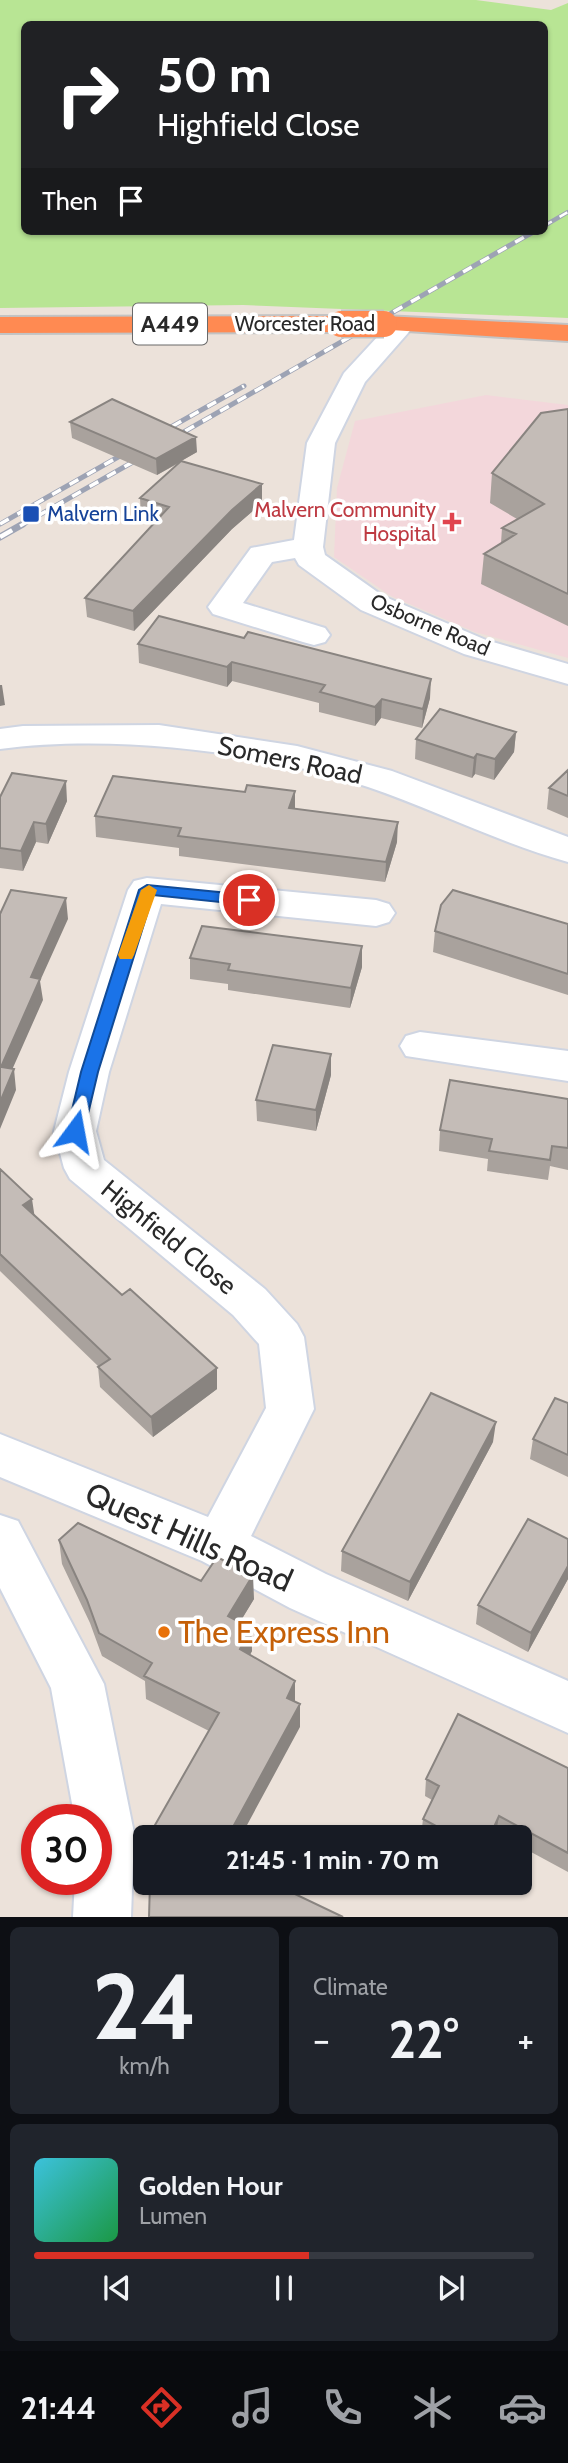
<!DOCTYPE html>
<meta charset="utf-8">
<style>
body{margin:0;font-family:Cabin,sans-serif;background:#20242c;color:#f1f3f6;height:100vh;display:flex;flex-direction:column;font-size:26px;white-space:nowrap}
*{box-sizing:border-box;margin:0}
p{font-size:23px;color:#9ea1a6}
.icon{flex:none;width:38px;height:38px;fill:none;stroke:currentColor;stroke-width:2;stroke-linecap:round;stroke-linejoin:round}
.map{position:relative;height:1917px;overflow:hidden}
.panel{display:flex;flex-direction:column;gap:10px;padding:10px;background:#0d0f14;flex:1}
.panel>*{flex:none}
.banner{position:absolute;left:21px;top:21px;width:527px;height:214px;border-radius:10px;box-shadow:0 2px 5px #0004;background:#202124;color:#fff;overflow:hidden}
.speed{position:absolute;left:21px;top:1804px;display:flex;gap:14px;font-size:35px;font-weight:700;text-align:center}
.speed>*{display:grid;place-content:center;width:91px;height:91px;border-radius:50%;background:#171b24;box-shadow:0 2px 5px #0004;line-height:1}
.speed .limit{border:10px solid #d22;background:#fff;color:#111}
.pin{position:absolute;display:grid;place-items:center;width:60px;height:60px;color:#fff;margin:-30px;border:4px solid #fff;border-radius:50%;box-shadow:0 2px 7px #0007}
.me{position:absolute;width:77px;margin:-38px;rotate:13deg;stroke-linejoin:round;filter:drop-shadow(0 0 5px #0008)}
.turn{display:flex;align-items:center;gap:24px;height:147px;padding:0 21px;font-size:32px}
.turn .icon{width:91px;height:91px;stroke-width:2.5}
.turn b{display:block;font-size:49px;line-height:60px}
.then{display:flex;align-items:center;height:66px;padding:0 21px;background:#0003;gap:14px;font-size:26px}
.big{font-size:52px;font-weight:700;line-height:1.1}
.panel .widget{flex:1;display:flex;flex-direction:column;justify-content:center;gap:10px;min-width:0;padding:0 24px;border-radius:10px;background:#20242c}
.panel .dial{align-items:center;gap:0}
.dial b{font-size:91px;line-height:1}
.song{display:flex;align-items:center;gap:21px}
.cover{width:84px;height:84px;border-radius:10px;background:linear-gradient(135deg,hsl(190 70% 55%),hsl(140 70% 35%))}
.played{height:7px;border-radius:4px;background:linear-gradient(90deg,#d93025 55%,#363941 55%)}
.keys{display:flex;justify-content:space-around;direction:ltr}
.heat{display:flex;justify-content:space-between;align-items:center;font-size:38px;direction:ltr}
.panel .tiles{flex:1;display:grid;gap:10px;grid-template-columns:1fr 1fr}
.widget:last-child{grid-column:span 2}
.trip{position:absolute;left:133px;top:1825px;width:399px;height:70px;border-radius:10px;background:#171b24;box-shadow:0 2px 5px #0004;font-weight:700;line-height:70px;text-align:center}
.dock{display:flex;height:112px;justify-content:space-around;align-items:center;background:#090b0e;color:#9ea1a6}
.dock .icon{width:49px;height:49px}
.dock .current{color:#d93025}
.dock b{font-size:32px;color:#f1f3f6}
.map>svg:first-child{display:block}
.medical{fill:#f3d7db}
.green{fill:#b8e594;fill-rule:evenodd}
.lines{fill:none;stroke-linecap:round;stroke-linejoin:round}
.minor-casing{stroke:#cfd5e2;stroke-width:4}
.highway-casing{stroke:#c3c3c3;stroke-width:4}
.minor{fill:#fff;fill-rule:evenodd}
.highway{fill:#ff8a52;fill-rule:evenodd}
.rail-far2-casing{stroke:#9da3b4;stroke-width:4.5}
.rail-far1-casing{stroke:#9da3b4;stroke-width:5}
.rail-casing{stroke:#9da3b4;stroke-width:7}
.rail-far2{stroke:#fff;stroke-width:2.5;stroke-dasharray:9;stroke-linecap:butt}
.rail-far1{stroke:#fff;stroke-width:3.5;stroke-dasharray:10;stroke-linecap:butt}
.rail{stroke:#fff;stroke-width:4.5;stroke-dasharray:14;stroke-linecap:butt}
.highway-bridge-casing{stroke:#c3c3c3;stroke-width:29;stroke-linecap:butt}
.highway-bridge{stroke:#ff8a52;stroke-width:26}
.wall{fill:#a9a29d}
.shaded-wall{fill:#898480}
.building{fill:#c4bcb7;stroke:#898480;stroke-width:2}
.route{fill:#1a73e8;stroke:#114b97;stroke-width:2}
.slow{fill:#f59e0b}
.transit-dot{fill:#1a4fb4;stroke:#fff;stroke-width:2.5}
.health-dot{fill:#e0444e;stroke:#fff;stroke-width:2.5}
.food-dot{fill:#e8710a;stroke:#fff;stroke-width:2.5}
.labels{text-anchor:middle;stroke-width:7;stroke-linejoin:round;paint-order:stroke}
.far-street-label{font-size:21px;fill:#292929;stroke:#fff}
.far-health-label{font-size:21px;fill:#be3a42;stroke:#fff;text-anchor:end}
.far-transit-label{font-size:21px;fill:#164399;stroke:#fff;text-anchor:start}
.shield{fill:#fff;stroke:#696969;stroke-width:2}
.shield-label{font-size:24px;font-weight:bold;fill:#292929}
.street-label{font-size:26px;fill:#292929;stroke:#fff}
.near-street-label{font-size:32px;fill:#292929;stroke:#fff}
.near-food-label{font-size:32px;fill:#c56008;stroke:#fff;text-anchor:start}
</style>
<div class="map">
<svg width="568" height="1917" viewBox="0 0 568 1917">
<rect width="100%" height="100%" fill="#ece2da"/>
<!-- medical -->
<path class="medical" d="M486,395L568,405V658L475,632L391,596L334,557L337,488L355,421Z"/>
<!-- green -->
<path class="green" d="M0,0H476L551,10L568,3V318L243,305L0,308ZM24,24H544V231H24Z"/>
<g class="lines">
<defs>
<path id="minor" d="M402,317L411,320L415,325L365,382L335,443L323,547L325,555L383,596L486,640L568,664V684L464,654L361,610L299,565L295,558L272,562L243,603L325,628L330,635L325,642L314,645L303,642L213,614L208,607L251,548L294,540L307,443L344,373L393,320Z
M159,725L297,746L392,771L568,837V862C500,843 435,810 368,787C261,751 113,734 0,749V729L23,726Z
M147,878L376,900L389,904L395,913L389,922L376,926L161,904L109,1072L96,1131L104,1160L265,1289L297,1324L304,1337L314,1409L251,1536L326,1574L568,1681V1733L290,1608L202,1561L0,1477V1434L208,1517L266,1408L259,1344L233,1315L70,1179L64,1168L54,1131L69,1072L128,890L134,881Z
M420,1032L568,1051V1081L406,1056L400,1046L406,1036Z
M0,1515L18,1521L104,1684L134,1833L131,1917H73L75,1880H96V1820H75L51,1688L0,1588Z"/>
<path id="highway" d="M341,316L350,319L354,324L350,329L341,332L0,333V317Z
M384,316L568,325V341L375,329L371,324L375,319Z"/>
</defs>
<!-- minor casing -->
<use href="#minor" class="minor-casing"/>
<!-- highway casing -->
<use href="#highway" class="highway-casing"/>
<!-- minor -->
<use href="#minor" class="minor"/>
<!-- highway -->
<use href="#highway" class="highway"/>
<defs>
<path id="rail-far2" d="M544,226L568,212
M530,234L535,231"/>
<path id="rail-far1" d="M155,436L244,386
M168,441L533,232
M0,524L134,448
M20,526L147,454"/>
<path id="rail" d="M0,537L23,524"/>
</defs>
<!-- rail-far2 casing -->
<use href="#rail-far2" class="rail-far2-casing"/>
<!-- rail-far1 casing -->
<use href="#rail-far1" class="rail-far1-casing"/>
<!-- rail casing -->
<use href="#rail" class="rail-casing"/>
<!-- rail-far2 -->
<use href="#rail-far2" class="rail-far2"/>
<!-- rail-far1 -->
<use href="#rail-far1" class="rail-far1"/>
<!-- rail -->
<use href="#rail" class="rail"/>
<defs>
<path id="highway-bridge" d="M341,324H384"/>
</defs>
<!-- highway-bridge casing -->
<use href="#highway-bridge" class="highway-bridge-casing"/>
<!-- highway-bridge -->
<use href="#highway-bridge" class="highway-bridge"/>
</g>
<!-- wall -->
<path class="wall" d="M568,409V626L481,584L484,554L501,543L502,528L517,519L490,503L492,473Z
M70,422L197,452L181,461L262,503L232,529L134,631L87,617L85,598L156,521L141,516L140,498L179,463L157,475L72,438Z
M138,644L430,698L422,728L381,718L375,726L319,712V703L232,681L227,687L139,663Z
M516,732L514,752L494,780L475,774L472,778L415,759L416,739Z
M568,770V818L547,809L549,788Z
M295,791V808L397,842L385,882L179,856V848L96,837L95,816L245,792Z
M0,797L67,801L48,844L36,842L23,871L0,868Z
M568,924V995L433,952L435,931Z
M190,958L362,967L350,1008L228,990V984L190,979Z
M331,1075L316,1131L257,1121L256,1100Z
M568,1099V1170L550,1166L548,1180L487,1171L488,1159L439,1151L440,1130Z
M0,1169L35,1216L217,1389L153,1437L100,1387L98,1367H99L0,1271Z
M568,1403V1477L530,1459L533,1439Z
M493,1442L408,1601L341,1571L342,1551Z
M568,1539V1579L528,1652L476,1624L478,1605Z
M59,1540L201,1581L254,1599L240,1622L251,1628L252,1651L250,1655L295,1702L300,1727L209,1731L146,1699L145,1681L102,1656L90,1623L62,1564Z
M568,1768V1872L520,1846V1838H505L496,1833L494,1838H424L421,1836L423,1819L432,1800L425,1796L426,1779Z"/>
<!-- shaded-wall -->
<path class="shaded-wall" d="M196,437L197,452L157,475L156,459Z
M262,484V503L232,529L134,631L133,611L232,510Z
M232,662V681L227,687V667Z
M431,679L430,698L422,728L423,709Z
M0,685H2L5,705L0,706Z
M382,699L381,718L375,726V707Z
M516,732L514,752L494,780L495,759Z
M477,754L475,774L472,778L474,758Z
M66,781L67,801L48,844L46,824Z
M295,791V811L289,808Z
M34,822L36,842L23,871L21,851Z
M398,822L397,842L385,882L386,862Z
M66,898L68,919L40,981L43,1000L4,1088L1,1067L31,977Z
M362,946V967L350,1008L351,988Z
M331,1054V1075L316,1131V1110Z
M14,1069L16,1090L0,1129V1102Z
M32,1199L35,1219L23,1205Z
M217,1368V1389L153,1437L151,1417Z
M496,1422L493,1442L408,1601L410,1582Z
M568,1566V1579L528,1652L531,1633Z
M253,1575L254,1599L229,1640L228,1616Z
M251,1628L252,1651L240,1672V1649Z
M295,1681V1704L287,1698Z
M300,1704V1727L240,1838H227Z
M499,1816L496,1833L494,1838H489Z"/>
<!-- building -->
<path class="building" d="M112,399L196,437L156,459L70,422Z
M568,409V594L484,554L516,534L502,528L544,504L492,473L541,413Z
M181,461L262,484L232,510L133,611L85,598L169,507L140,498Z
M159,616L244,638L248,632L431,679L423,709L382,699L375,707L320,692L325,685L232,662L227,667L138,644Z
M440,709L516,732L495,759L477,754L474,758L416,739Z
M568,770V796L549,788Z
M12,773L66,781L46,824L34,822L21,851L0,848V797Z
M113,776L245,792L247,785L295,791L289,808L398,822L386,862L178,836L181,828L95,816Z
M11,890L66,898L31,977L40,979L1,1067L14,1069L0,1102V914Z
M453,890L568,924V974L435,931L441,905Z
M202,926L362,946L351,988L228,970L230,964L190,958Z
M273,1045L331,1054L316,1110L256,1100Z
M450,1080L568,1099V1148L552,1146L550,1160L489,1151L492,1139L440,1130Z
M0,1169L32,1199L23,1205L122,1295L130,1289L217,1368L151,1417L98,1367L110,1359L0,1254Z
M431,1393L496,1422L410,1582L342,1551Z
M555,1398L568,1403V1455L533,1439Z
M528,1519L568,1539V1566L531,1633L478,1605Z
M78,1523L201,1581L217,1557L253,1575L228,1616L251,1628L240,1649L295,1681L287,1698L300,1704L227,1838H151V1832L219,1713L144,1676L152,1663L99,1633L87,1600L59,1540Z
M458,1714L568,1768V1853L499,1816L489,1838H458L423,1819L439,1786L426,1779Z
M150,1883H272L343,1917H149Z"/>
<!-- route -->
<path class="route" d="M147,885L249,895L256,900L249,905L153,895L98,1072L84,1131L82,1135H69L67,1131L81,1072L139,890Z"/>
<!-- slow -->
<path class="slow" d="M149,885L157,890L134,955L132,959H120L118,955L141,890Z"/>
<!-- markers -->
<rect class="transit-dot" x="22" y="505" width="18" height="18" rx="3.5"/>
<path class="health-dot" d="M448.5 511.5h7v7h7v7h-7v7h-7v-7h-7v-7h7z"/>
<circle class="food-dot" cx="164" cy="1632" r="7"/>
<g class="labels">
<!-- far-street labels -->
<g class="far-street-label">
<text x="305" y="331">Worcester Road</text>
<text transform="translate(430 625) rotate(23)" y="7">Osborne Road</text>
</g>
<!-- far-health labels -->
<g class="far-health-label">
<text x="436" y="517">Malvern Community<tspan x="436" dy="24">Hospital</tspan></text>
</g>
<!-- far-transit labels -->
<g class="far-transit-label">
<text x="47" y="521">Malvern Link</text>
</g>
<!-- shield labels -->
<rect class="shield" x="133" y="303.5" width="74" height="41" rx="5"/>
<g class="shield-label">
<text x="170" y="332">A449</text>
</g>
<!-- street labels -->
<g class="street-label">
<text transform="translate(290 760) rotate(12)" y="9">Somers Road</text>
<text transform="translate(169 1237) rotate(39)" y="9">Highfield Close</text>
</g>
<!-- near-street labels -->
<g class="near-street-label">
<text transform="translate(189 1537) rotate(24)" y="11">Quest Hills Road</text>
</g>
<!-- near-food labels -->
<g class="near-food-label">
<text x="178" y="1643">The Express Inn</text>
</g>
</g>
</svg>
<div class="speed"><div class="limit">30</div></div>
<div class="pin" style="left:249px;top:900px;background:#d93025"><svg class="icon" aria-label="arrive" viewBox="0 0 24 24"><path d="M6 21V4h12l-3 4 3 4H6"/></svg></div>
<svg class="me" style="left:75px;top:1131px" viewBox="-20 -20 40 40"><path d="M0-17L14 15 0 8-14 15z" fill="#1a73e8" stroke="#fff" stroke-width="4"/></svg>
<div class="trip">21:45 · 1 min · 70 m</div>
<div class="banner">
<div class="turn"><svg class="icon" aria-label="right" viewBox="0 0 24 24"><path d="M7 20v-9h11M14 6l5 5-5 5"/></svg><div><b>50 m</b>Highfield Close</div></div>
<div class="then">Then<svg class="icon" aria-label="arrive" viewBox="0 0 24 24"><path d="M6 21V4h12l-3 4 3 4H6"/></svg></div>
</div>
</div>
<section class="panel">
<div class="tiles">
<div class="widget dial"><b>24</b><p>km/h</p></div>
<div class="widget"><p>Climate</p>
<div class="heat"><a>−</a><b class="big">22°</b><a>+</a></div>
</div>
<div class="widget">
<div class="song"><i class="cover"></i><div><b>Golden Hour</b><p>Lumen</p></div></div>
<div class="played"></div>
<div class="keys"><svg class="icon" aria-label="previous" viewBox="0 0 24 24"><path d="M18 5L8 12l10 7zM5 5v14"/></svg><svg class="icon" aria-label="pause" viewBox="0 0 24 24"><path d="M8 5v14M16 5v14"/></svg><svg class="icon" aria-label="next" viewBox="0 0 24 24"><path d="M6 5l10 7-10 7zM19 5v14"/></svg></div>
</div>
</div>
</section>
<nav class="dock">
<b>21:44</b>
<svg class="icon current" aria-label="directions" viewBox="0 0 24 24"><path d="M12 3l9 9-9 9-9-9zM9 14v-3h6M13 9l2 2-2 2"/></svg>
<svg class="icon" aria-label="music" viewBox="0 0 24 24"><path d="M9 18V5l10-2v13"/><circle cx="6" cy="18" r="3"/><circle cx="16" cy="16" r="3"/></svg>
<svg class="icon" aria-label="phone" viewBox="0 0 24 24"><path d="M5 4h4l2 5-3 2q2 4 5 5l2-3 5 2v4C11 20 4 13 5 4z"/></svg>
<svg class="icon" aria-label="climate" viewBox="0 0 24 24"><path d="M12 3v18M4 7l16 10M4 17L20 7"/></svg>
<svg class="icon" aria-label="car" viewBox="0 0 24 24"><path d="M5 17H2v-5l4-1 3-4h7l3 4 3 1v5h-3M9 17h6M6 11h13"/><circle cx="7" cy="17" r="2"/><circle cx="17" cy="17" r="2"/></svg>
</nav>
